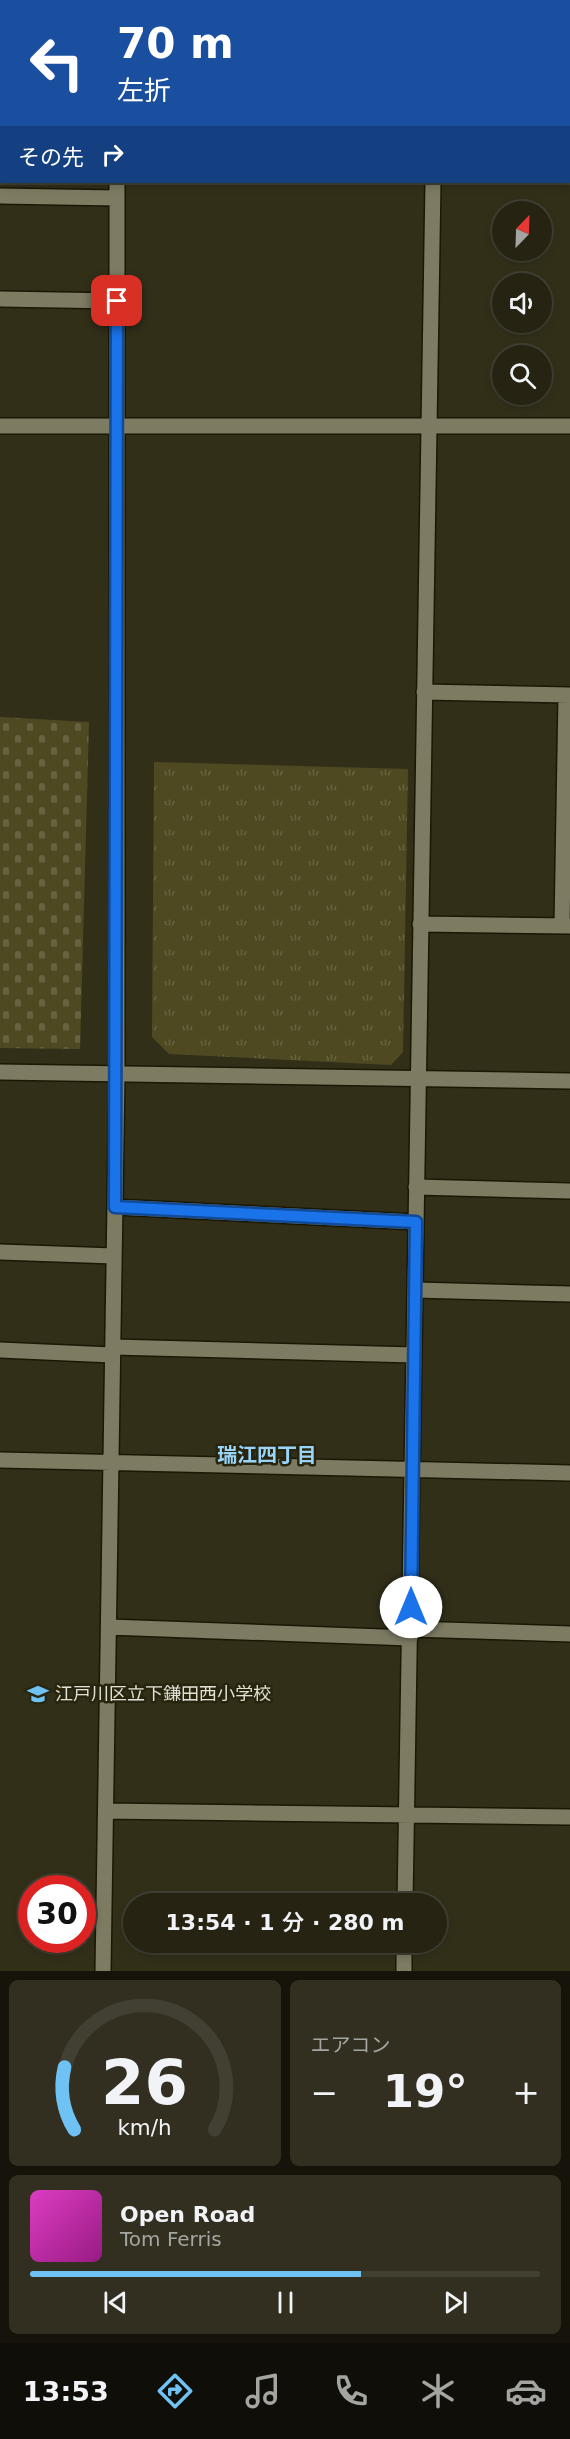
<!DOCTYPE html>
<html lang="ja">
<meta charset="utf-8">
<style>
body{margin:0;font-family:"DejaVu Sans","Noto Sans JP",sans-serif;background:#322f21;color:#f1f3f6;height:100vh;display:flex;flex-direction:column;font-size:22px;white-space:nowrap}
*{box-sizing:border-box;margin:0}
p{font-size:20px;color:#a4a4a0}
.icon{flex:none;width:33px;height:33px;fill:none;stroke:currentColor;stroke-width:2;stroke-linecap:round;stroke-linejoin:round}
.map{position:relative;height:1971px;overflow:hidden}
.drawer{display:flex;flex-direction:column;gap:9px;padding:9px;background:#15130a;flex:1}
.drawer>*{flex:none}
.guide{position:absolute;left:0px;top:0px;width:570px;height:183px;box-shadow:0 3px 9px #0003,0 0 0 2px #424033;background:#1a4fa0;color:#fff;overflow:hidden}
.needle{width:39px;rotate:23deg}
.controls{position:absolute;left:492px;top:201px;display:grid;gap:12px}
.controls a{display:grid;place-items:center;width:60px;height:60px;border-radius:50%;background:#262313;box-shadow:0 3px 9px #0003,0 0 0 2px #424033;font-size:30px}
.speed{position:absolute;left:18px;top:1875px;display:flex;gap:12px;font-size:30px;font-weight:700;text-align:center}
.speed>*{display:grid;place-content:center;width:78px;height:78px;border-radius:50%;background:#262313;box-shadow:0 3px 9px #0003,0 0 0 2px #424033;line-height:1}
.speed .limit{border:9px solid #d22;background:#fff;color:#111}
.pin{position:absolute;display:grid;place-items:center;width:51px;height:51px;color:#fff;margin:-26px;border-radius:12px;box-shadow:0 3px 9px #0006}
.me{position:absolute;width:66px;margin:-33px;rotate:0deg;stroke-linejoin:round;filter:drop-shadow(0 0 4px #0008)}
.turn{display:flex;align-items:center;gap:21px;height:126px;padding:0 18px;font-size:27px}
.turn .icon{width:78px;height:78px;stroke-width:2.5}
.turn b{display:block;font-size:42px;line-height:51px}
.then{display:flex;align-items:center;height:57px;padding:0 18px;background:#0003;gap:12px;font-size:22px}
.big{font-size:45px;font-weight:600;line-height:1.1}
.drawer .card{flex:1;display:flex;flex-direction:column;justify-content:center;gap:9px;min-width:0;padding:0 21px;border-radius:9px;background:#322f21}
.drawer .dial{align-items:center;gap:0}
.dial svg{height:156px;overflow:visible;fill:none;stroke:#424033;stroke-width:7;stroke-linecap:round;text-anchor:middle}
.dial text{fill:#f1f3f6;stroke:none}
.song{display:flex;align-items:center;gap:18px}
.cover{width:72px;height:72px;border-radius:9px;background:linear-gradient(135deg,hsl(310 70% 55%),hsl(310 70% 35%))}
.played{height:6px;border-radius:3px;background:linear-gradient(90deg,#6fc2f4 65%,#424033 65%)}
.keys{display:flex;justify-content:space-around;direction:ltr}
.heat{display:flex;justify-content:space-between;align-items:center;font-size:33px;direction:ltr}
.drawer .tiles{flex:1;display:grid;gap:9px;grid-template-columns:1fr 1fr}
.card:last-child{grid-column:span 2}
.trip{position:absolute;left:123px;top:1893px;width:324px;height:60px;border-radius:30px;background:#262313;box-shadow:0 3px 9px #0003,0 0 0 2px #424033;font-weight:600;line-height:60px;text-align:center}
.tabs{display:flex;height:96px;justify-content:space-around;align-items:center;background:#0f0e08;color:#a4a4a0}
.tabs .icon{width:42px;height:42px}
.tabs .on{color:#6fc2f4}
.tabs b{font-size:27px;color:#f1f3f6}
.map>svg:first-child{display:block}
.cemetery{fill:url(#cemetery-stones)}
.park{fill:url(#park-tufts)}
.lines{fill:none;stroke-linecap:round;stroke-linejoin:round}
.minor-casing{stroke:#1a1703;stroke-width:18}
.minor{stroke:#7d7b62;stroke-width:15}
.route-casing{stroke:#114b97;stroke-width:15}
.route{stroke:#1a73e8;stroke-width:10}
.labels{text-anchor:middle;stroke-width:5;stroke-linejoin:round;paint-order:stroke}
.poi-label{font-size:18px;fill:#e1e0d2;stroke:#28250f;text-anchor:start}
.neighbourhood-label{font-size:20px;font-weight:bold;fill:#99d4f9;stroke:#28250f}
</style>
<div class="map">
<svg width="570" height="1971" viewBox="0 0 570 1971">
<defs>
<pattern id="cemetery-stones" width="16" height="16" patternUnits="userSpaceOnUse" patternTransform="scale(1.5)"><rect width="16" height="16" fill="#4e4920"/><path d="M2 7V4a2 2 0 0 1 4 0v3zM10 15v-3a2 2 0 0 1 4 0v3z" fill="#676340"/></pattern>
<pattern id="park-tufts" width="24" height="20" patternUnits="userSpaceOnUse" patternTransform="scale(1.5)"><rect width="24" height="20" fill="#4e4920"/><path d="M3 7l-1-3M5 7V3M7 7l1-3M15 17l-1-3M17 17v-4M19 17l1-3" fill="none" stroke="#676340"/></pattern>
</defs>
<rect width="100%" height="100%" fill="#322f19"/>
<!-- cemetery -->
<path class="cemetery" d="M0,717L89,722L80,1049L0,1048Z"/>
<!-- park -->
<path class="park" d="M154,762L408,769L403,1052L391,1065L169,1054L152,1037Z"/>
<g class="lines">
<defs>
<path id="minor" d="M45,0L104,2
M118,2V0
M436,2V0
M568,14H570
M0,93H2
M568,115H570
M0,196L117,198
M0,299L117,301
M0,426H570
M424,692L570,695
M420,924L570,926
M562,926L566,695
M0,1072L570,1081
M416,1187L570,1191
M115,1207L416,1222
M0,1252L114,1256
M415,1290L570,1294
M113,1347L414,1355
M0,1350L112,1355
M0,1460L570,1473
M109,1627L410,1638
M411,1629L570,1634
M106,1811L570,1817
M405,1904L433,182
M103,1971L117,1075V182
M404,1971V1942"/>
</defs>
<!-- minor casing -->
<use href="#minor" class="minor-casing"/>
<!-- minor -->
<use href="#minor" class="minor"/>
</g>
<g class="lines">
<defs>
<path id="route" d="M117,301L115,1207L416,1222L411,1607"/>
</defs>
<!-- route casing -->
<use href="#route" class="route-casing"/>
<!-- route -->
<use href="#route" class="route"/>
</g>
<!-- icons -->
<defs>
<symbol id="school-bare" viewBox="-9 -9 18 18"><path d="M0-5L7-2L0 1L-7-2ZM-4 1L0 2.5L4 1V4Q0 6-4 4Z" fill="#6fc2f4" stroke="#28250f" stroke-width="2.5" paint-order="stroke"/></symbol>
</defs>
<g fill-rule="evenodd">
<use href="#school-bare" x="23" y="1679" width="30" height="30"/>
</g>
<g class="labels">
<!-- poi labels -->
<g class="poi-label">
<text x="55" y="1700">江戸川区立下鎌田西小学校</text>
</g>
<!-- neighbourhood labels -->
<g class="neighbourhood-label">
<text x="267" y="1462">瑞江四丁目</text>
</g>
</g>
</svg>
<div class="controls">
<a><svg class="needle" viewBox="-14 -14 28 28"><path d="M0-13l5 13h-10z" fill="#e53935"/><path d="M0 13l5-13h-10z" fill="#a4a4a0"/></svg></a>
<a><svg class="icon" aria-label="sound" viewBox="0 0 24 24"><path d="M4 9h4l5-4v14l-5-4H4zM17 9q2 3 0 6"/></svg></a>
<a><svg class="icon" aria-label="search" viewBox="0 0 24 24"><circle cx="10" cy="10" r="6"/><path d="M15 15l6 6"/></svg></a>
</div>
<div class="speed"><div class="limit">30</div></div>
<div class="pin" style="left:117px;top:301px;background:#d93025"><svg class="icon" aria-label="arrive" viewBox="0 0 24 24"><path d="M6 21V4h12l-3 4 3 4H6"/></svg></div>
<svg class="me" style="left:411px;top:1607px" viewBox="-20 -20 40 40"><circle r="19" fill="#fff"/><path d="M0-13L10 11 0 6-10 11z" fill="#1a73e8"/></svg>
<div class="trip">13:54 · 1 分 · 280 m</div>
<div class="guide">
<div class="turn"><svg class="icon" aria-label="left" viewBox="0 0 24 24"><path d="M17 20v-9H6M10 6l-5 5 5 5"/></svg><div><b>70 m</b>左折</div></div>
<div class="then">その先<svg class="icon" aria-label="right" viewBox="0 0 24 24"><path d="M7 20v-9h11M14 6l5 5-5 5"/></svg></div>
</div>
</div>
<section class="drawer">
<div class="tiles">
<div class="card dial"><svg viewBox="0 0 100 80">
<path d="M14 69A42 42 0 1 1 86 69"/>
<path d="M14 69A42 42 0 0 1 9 37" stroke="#6fc2f4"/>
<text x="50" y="56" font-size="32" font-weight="700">26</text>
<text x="50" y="72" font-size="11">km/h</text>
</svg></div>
<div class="card"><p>エアコン</p>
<div class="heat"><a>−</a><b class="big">19°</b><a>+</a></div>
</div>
<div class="card">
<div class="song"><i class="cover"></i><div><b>Open Road</b><p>Tom Ferris</p></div></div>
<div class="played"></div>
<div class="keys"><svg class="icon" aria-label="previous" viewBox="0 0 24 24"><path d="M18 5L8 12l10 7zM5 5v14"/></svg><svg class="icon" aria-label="pause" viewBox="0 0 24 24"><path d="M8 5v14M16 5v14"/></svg><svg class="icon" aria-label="next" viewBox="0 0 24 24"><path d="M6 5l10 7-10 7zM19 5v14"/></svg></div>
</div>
</div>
</section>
<nav class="tabs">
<b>13:53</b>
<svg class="icon on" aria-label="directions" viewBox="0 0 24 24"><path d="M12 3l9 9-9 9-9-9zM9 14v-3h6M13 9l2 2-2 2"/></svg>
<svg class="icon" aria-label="music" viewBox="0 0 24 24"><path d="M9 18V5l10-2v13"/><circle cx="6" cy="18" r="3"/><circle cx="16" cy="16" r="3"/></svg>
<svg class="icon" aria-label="phone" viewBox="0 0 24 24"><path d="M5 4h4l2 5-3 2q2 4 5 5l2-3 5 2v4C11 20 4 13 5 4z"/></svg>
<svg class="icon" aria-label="climate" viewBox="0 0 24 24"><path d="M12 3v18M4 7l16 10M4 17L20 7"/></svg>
<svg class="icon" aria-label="car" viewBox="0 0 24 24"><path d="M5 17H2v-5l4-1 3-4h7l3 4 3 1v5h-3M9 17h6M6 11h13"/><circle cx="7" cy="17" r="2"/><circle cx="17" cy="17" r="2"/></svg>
</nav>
